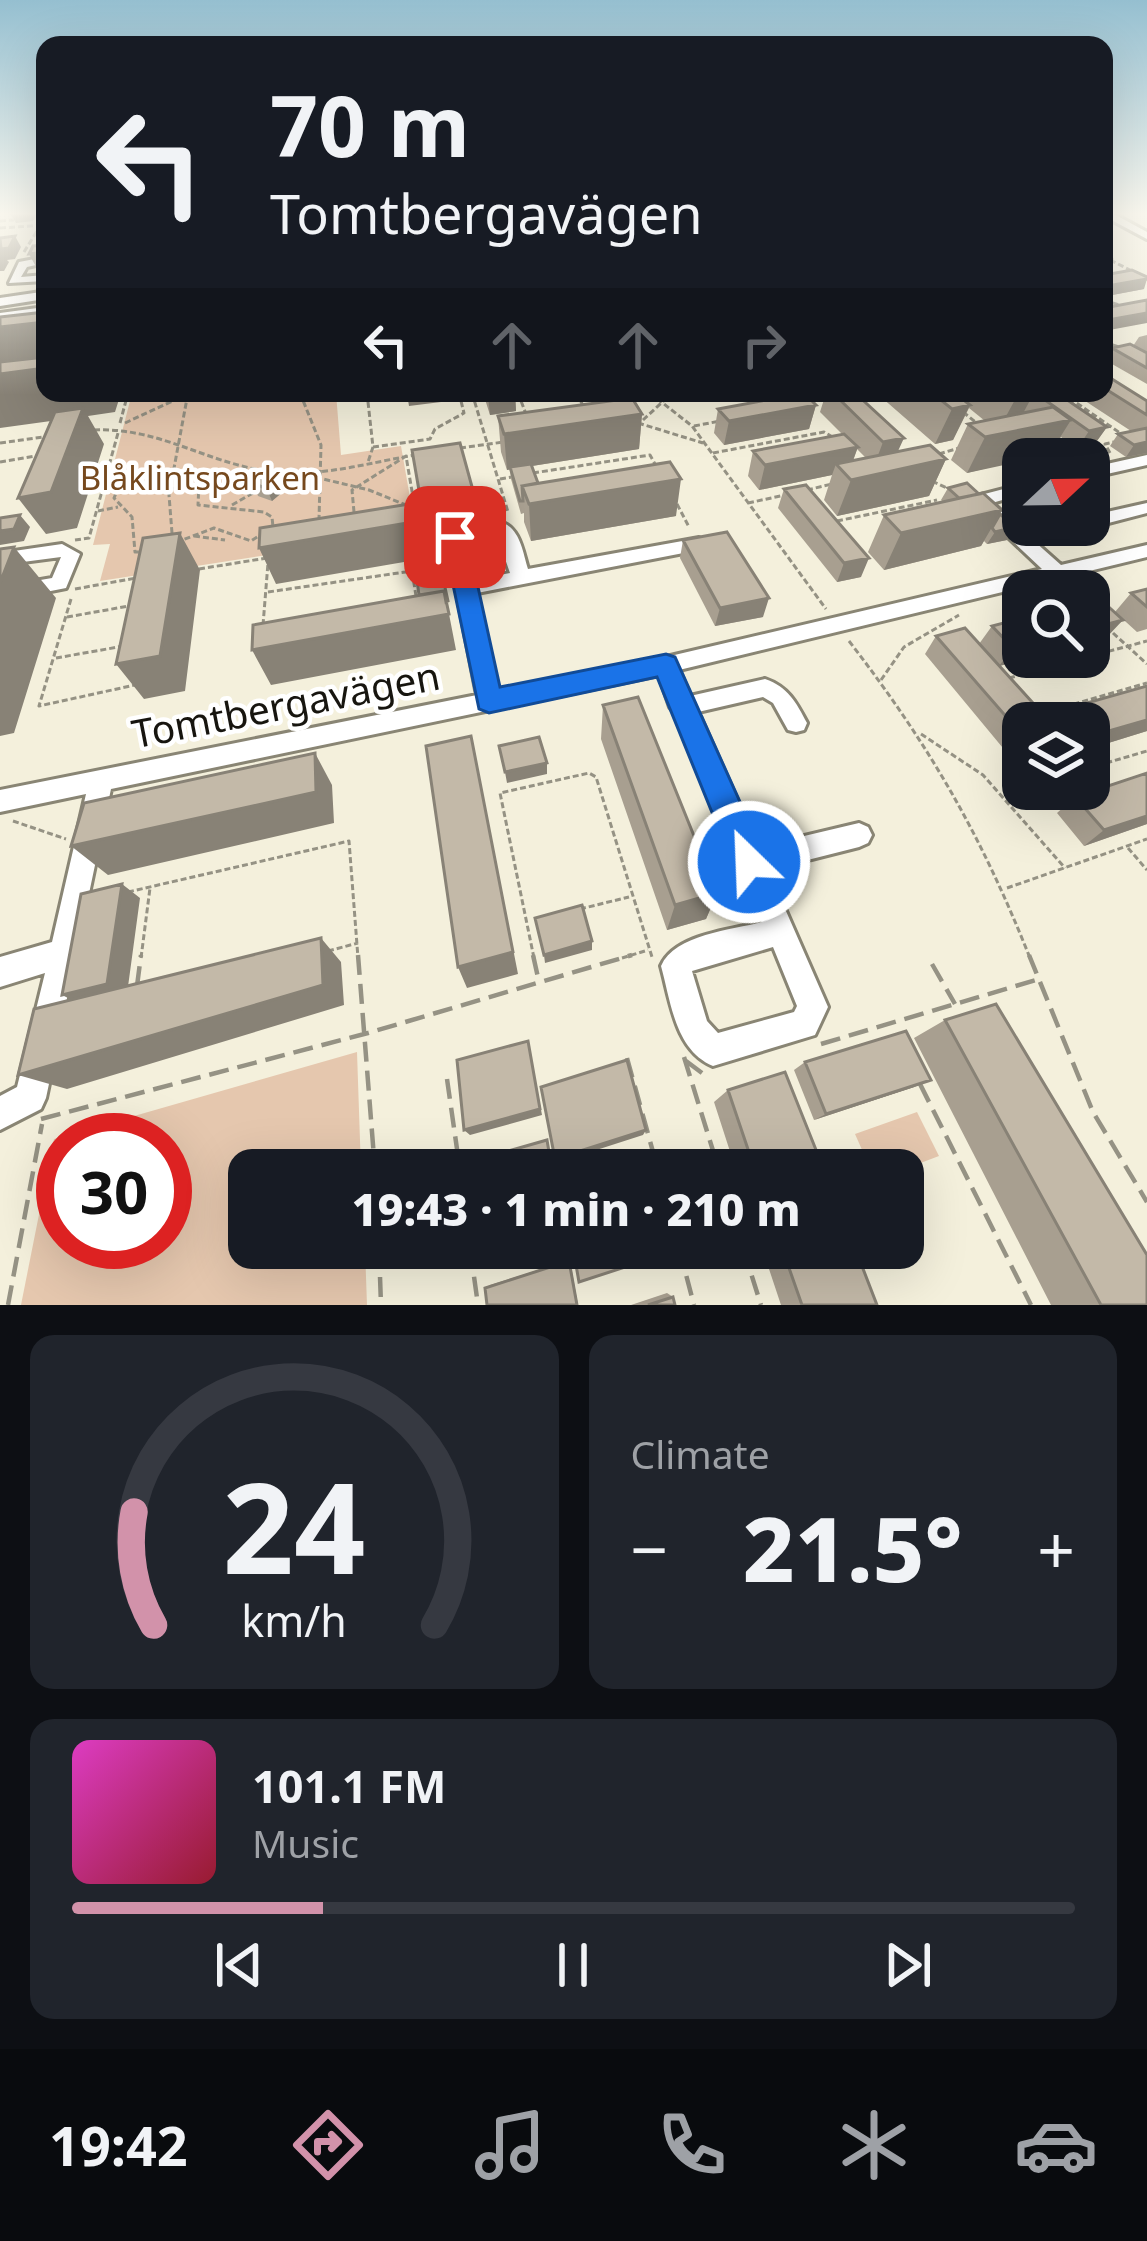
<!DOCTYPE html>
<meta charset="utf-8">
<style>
body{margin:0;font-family:"Noto Sans",sans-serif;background:#20242c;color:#f1f3f6;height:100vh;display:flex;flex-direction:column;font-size:45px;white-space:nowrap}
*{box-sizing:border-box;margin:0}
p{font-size:39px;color:#9ea1a6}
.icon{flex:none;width:66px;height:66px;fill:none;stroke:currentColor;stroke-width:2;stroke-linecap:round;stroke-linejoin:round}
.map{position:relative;height:1305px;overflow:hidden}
.drawer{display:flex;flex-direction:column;gap:30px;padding:30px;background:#0d0f14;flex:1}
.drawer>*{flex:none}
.guide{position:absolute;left:36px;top:36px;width:1077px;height:366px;border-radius:24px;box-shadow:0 12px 48px #0002;background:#171b24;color:#f1f3f6;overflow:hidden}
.needle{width:78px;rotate:68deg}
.tools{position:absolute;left:1002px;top:438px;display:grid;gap:24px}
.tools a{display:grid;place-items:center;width:108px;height:108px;border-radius:24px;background:#171b24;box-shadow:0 12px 48px #0002;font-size:60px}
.speed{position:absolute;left:36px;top:1113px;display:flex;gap:24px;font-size:60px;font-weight:700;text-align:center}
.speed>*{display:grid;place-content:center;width:156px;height:156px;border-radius:50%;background:#171b24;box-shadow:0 12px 48px #0002;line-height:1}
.speed .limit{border:18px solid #d22;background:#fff;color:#111}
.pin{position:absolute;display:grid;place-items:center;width:102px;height:102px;color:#fff;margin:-51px;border-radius:24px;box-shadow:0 6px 18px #0006}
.me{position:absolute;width:132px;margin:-66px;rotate:336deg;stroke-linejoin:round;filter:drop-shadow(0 0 9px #0008)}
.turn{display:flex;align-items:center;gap:42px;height:252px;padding:0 36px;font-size:54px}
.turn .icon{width:156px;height:156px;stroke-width:2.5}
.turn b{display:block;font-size:84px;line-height:102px}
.lanes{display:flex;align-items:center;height:114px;padding:0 36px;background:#0003;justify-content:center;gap:60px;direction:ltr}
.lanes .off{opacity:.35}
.big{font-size:90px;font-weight:800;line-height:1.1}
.drawer .card{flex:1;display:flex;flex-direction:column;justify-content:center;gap:18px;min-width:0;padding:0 42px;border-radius:24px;background:#20242c}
.drawer .dial{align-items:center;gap:0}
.dial svg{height:312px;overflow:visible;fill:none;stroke:#363941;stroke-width:7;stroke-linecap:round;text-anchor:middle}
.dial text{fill:#f1f3f6;stroke:none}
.song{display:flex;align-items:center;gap:36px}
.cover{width:144px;height:144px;border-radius:18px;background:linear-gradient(135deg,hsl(310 70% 55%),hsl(350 70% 35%))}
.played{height:12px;border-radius:6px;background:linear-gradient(90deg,#d292aa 25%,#363941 25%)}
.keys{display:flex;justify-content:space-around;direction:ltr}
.heat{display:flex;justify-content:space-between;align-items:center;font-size:66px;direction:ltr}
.drawer .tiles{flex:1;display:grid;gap:30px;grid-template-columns:1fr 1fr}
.card:last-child{grid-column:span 2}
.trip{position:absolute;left:228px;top:1149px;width:696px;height:120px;border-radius:24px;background:#171b24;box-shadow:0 12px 48px #0002;font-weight:800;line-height:120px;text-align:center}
.menu{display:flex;height:192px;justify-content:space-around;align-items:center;background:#090b0e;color:#9ea1a6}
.menu .icon{width:84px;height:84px}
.menu .on{color:#d292aa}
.menu b{font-size:54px;color:#f1f3f6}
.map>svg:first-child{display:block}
.green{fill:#e5c7ae;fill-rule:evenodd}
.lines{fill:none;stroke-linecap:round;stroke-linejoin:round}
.minor-casing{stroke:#898574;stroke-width:6}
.path-far1{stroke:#959284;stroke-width:3;stroke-dasharray:6 3;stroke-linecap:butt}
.path{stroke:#959284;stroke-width:4.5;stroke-dasharray:20 9;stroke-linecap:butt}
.minor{fill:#fff;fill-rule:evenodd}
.wall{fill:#a89f90;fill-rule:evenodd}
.shaded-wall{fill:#888276}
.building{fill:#c3b9a8;stroke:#888276;stroke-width:3}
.route{fill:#1a73e8;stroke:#114b97;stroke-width:3}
.labels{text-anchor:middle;stroke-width:9;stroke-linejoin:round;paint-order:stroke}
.far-park-label{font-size:33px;fill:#76491e;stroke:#fff}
.street-label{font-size:39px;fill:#17150f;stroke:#fff}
</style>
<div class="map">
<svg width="1147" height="1305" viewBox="0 0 1147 1305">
<rect width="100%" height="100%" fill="#f4f0dc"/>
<!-- green -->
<path class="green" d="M132,393H336L341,455L401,446L416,532L100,581L110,544L93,545Z
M357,1052L361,1170H249V1248H365L367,1305H21L54,1139ZM63,1140H165V1242H63Z
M917,1112L939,1156L902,1170H871L855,1134Z"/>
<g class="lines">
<defs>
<path id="minor" d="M1104,213H1112L1147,232V239L1104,216Z
M45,257V263L27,267L21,277L45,275V281L9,283L19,262Z
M41,292L45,293V299L0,306V298Z
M45,307V315L0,321V313Z
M1147,455V465L1089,478V468Z
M1023,484V494L992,503L1024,532L1052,525H1089V516L1147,503V513L1089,528L1083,526L1034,541L1061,565L1147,545V557L679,670L690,696L765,679C788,687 796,702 807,723L804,730L796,732L788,730L773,703L763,697L698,712L758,847L859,823L868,827L872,835L868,843L859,847L768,870L828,1007L815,1035L713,1066C675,1050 671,1002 661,966C675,934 732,930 762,922L676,714L670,707L659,675L111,789L46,1098L41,1109L0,1130V1096L17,1087L45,973L0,987V957L52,942L86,794L0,812V790L477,695L446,537L449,533L499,521C520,528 522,549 528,569L699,538L708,544L699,550L477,593L498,690L666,657L1042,569L970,501L973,497ZM496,533L510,573L474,580L465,541ZM773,947L797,1006L794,1012L718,1033L707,1021L692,971Z
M62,544L80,554L66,588L0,601V587L52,578L61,557L0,565V553Z"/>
</defs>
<!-- minor casing -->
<use href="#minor" class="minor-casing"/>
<!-- path-far1 -->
<path class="path-far1" d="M0,221L14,220
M0,228L45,225
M1104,237L1112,259L1104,263
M24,252L45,218
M1110,260L1130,270
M1104,300L1119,305
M1104,342L1119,347
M300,393L321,445L319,519
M367,393L373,447L368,462
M472,393L508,512
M518,393L526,414
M577,393L583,406
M650,393L692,426L826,609
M1062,393L1123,435
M963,412L979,425
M643,420L672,393
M120,423L128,393
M125,423L188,394
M638,423L703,443
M694,426L720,421
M94,430C158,427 205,462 266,471C315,479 367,463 415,455
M0,443L43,437
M1053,446L1071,459
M373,447L430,439L435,429L464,413L459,393
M460,448L504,442
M713,453L824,432L831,436
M1110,453L1105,444L1114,442
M939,454L959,448
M0,462L36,456
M298,473L369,490L406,505
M533,473L650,455L655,464
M133,475L152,477L164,490L199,484L198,505L264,512L272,517L273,527L251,541L214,528L151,552H135L132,517L114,498L120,484Z
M500,479L512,477
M932,481L951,490
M807,490L832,484
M748,503L785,495
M677,504L689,527
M232,505L260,489
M98,511L118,507
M354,512L352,490L406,456L414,503
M837,521L937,500
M172,533L169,495L188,393
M194,536L225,540
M75,540L89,538L118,433
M199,569L267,558
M75,589L136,578
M268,592L412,571
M416,596L412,571L419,570
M71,599L39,706L135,685
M67,617L129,606
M263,625L268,563
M1113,633L1147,664
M849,641C930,746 981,835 1030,958
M1091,656L1147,641
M56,658L124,646
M1009,678L1087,657
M881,680L904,647L959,615
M1039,714L1147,683
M921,734L983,775L1065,868
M1089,768L1147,751
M1009,794L1025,789
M13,821L66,839
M1128,848L1147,870
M1007,888L1147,839
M128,892L349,841L358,958
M580,909L629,897
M328,951L358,943
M141,958L150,888
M534,958L500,793L589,773L596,777L652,957
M622,958L648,950"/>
<!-- path -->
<path class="path" d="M358,955L375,1170
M533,955L539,982
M1029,955L1093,1112L1147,1202
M932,964L955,1004
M137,986L141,955
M821,1044L1039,979
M684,1057L719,1170
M627,1058L658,1170
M686,1061L702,1073
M447,1079L460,1170
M920,1084L1031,1305
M41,1119L368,1033L632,955
M379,1248L381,1305
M470,1248L478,1305
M679,1248L694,1305
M743,1248L761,1305
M8,1305L42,1124"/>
<!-- minor -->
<use href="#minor" class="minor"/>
</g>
<!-- wall -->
<path class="wall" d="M1104,275L1144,289L1107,296L1104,294Z
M1147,335V384L1105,360L1112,348L1133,346L1139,337Z
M1104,374L1147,401V453L1126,457L1110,446L1118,434L1131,431L1073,393H1104Z
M483,393H515L516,411L490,415Z
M588,393H616V400L642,414L639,449L532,466L538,483L676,516L531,541L524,522V513L521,514L511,479L510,469L507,470L501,452L498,416L593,403Z
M826,393H855L898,452L946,459L929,496L837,516L824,500L832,475L759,490L748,476L753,451L842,434L820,412ZM857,449L866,458L853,461Z
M882,393H1057L1107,427L1094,445L1077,449L1061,437L1049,455L1023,459L967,473L951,460L968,424L985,421L969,408L953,440L935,444L881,397Z
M816,405L809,429L724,445L714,433L718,409Z
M280,478L285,490L272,501L258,496L253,483Z
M948,488L979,494L1002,510L1000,514L1015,527L1007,540L987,544L984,541L981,546L884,570L868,552L884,515L943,502L941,500Z
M784,489L861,577L837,582L778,508Z
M683,540L763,617L715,626L680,558Z
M1147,589V629L1137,632L1115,612L1131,593Z
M992,626L1023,657H1035L999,666L1023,723L1022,771L925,654L936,636L979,644Z
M1147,686V731L1089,749V723H1055L1069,708Z
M603,705L717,893L706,919L667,930L601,739Z
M1147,773V824L1084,846L1057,813L1075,797Z
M945,1020L1147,1305H1051L914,1038Z
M805,1062L914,1087L814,1120L794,1070Z
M728,1090L824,1170H736L714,1102Z
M762,1248H855L877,1305H781Z
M570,1260L578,1305L485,1288L490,1285Z
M667,1293L673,1297L675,1305H631Z"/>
<!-- shaded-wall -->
<path class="shaded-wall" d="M10,213H38L33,221L16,223Z
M15,236L21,247L15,259L7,260L9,262L4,271H0V248Z
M45,252V283L29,254Z
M1147,279L1144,289L1107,296L1113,285Z
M1147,313V323L1104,331L1108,320Z
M45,322V393H121L115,412L88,416L104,444L77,528L46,534L18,498L80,417L0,428V327Z
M371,393H403L404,398L373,402Z
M416,393H439L441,402L409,406L407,394Z
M515,393L516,411L490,415L488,396Z
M594,393H616V403L594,406Z
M1034,393L1015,428L998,431L1017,396Z
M816,405L809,429L724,445L729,421Z
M970,405L953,440L935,444L952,409Z
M642,414L639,449L507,470L504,434Z
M1071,420L1049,455L1023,459V461L967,473L985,437Z
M1107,427L1094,445L1077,449L1089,431Z
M904,438L893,462L874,466L883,442Z
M1147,442V453L1126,457L1134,445Z
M858,447L849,471L836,464L832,475L759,490L765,465Z
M946,459L929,496L837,516L851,480Z
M280,478L285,490L272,501L267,489Z
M681,479L676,516L531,541L529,504Z
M474,494L476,513L431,520L439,556L276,584L259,548L421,502Z
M1002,510L981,546L884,570L901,533Z
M20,515L30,527L24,541L0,545V531Z
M1015,527L1007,540L987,544L995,532Z
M180,533L200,570L185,691L144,699L116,664Z
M14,547L56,598L14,733L0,736V583Z
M869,558L861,577L837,582L844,563Z
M769,598L763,617L715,626L720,608Z
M449,614L456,650L271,685L252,650Z
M1123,620L1106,638L1089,643V629Z
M1023,646V657H1035L999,666L1013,648Z
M1147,720V731L1089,749V740L1095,735Z
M471,736L518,974L467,988L458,967Z
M315,753L332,785L334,823L108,875L71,846Z
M547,763V774L507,783L505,772Z
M1147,816V824L1084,846L1104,830Z
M122,884L140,898L127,994L84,1006L62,995Z
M717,893L706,919L667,930L675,905Z
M321,938L341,962L344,1005L67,1089L18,1075Z
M592,941V950L545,963L544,955Z
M528,1041L542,1115L470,1135L464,1130Z
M931,1080L914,1087L814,1120L826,1114Z
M646,1130L643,1135L556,1163L555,1159Z"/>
<!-- building -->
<path class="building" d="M15,236L9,248L1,249L0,238Z
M45,245V252L29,254L33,246Z
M1132,270L1147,277V279L1113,285L1104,280V275Z
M1147,300V313L1108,320L1104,318V308Z
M45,312V322L0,327V317Z
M1130,344L1147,353V368L1112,348Z
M45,357V368L0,374V362Z
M1104,374L1147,401V415L1104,388Z
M487,393H515L488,396Z
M804,393L816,405L729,421L718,409Z
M833,393H855L904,438L883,442Z
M932,393H955L970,405L952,409Z
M1035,393H1057L1107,427L1089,431Z
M632,398L642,414L504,434L498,416Z
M1053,407L1071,420L985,437L968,424Z
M83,408L51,492L18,498L55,412Z
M1147,428V442L1134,445L1118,434Z
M844,434L858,447L765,465L753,451Z
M460,443L474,494L421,502L412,450Z
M930,445L946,459L851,480L836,464Z
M670,462L681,479L529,504L522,486Z
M531,464L538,483L522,486L523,501H520L510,467Z
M268,473L280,478L267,489L253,483Z
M967,483L979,494L959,498L948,488Z
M806,485L869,558L844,563L784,489Z
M983,493L1002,510L901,533L884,515Z
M428,501L431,519L259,548L260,528Z
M1000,514L1015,527L995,532L992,528Z
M20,515L14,529L0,531V518Z
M727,532L769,598L720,608L683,540Z
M180,533L160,656L116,664L143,538Z
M14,547L0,583V549Z
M438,556L448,601L446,602L444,591L419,595L414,560Z
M1147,589V607L1131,593Z
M444,591L449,614L252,650L253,625Z
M1100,599L1123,620L1089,629V601Z
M1023,618V646L1013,648L992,626Z
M965,628L1051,723H1023V736L936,636Z
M1147,686V720L1095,735L1089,729V723H1083L1069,708Z
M638,697L717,893L675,905L603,705Z
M471,736L513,952L458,967L426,746Z
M539,737L547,763L505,772L499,746Z
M315,753L316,792L71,846L84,803Z
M1147,773V816L1104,830L1075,797Z
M122,884L107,984L62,995L81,894Z
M582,905L592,941L544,955L535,918Z
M321,938L323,985L18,1075L34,1009Z
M996,1004L1147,1255V1305H1101L945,1020Z
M906,1031L931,1080L826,1114L805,1062Z
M528,1041L540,1109L464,1130L457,1060Z
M627,1060L646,1130L555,1159L541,1087Z
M785,1072L824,1170H755L728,1090Z
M547,1140L552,1170H471L470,1162Z
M573,1248H660L662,1255L579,1282Z
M782,1248H855L877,1305H802Z
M569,1261L577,1305H487L485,1288Z
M673,1297L675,1305H648Z"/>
<!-- sky -->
<linearGradient id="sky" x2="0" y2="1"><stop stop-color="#95bfd0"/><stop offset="0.54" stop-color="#faf8ef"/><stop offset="1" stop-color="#faf8ef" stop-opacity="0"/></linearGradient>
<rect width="1147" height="395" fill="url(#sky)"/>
<!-- route -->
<path class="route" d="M455,529L467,537L500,687L666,654L675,657L767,862L762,874L749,878L737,874L657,677L489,713L479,709L443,537Z"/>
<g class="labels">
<!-- far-park labels -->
<g class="far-park-label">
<text x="200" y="490">Blåklintsparken</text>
</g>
<!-- street labels -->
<g class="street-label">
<text transform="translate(286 705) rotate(-11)" y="14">Tomtbergavägen</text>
</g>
</g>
</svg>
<div class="tools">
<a><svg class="needle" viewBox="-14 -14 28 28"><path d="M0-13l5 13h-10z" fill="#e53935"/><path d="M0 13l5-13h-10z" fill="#9ea1a6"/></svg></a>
<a><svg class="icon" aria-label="search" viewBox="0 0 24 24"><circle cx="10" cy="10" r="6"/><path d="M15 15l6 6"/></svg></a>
<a><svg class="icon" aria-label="layers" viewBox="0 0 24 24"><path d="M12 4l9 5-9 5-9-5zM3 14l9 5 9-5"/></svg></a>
</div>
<div class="speed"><div class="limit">30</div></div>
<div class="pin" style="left:455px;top:537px;background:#d93025"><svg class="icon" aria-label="arrive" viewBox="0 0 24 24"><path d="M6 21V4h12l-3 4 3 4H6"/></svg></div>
<svg class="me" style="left:749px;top:862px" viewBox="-20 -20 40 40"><circle r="17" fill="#1a73e8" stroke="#fff" stroke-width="3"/><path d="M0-11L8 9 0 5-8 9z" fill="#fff"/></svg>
<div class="trip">19:43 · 1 min · 210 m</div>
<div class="guide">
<div class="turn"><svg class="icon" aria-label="left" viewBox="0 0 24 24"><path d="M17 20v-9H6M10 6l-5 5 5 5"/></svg><div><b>70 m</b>Tomtbergavägen</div></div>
<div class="lanes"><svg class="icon" aria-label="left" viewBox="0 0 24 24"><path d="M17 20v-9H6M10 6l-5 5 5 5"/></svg><svg class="icon off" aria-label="ahead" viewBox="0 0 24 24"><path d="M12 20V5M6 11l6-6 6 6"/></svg><svg class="icon off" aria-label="ahead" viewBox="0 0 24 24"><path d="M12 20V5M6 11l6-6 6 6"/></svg><svg class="icon off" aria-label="right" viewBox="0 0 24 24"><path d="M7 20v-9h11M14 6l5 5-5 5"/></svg></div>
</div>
</div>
<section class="drawer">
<div class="tiles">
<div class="card dial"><svg viewBox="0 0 100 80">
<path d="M14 69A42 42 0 1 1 86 69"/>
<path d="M14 69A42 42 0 0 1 9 40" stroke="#d292aa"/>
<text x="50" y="56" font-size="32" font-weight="700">24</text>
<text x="50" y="72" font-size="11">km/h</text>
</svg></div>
<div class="card"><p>Climate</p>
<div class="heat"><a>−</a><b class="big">21.5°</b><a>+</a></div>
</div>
<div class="card">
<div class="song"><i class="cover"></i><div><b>101.1 FM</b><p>Music</p></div></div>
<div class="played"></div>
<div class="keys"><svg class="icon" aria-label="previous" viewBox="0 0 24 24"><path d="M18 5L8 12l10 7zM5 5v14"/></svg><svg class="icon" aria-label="pause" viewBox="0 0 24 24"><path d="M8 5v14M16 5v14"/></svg><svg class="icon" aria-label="next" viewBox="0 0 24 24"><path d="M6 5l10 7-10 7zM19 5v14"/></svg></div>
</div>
</div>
</section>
<nav class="menu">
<b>19:42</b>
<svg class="icon on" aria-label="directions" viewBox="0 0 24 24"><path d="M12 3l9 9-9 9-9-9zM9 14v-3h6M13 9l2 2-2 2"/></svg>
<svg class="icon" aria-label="music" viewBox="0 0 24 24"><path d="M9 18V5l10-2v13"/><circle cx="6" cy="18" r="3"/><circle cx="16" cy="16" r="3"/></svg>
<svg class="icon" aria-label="phone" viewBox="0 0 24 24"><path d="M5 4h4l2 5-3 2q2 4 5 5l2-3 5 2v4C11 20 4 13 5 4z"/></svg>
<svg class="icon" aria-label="climate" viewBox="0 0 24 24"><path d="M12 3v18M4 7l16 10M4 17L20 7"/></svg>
<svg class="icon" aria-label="car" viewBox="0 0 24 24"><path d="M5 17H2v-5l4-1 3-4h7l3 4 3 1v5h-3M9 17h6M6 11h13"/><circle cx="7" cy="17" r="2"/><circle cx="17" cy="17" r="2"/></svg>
</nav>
